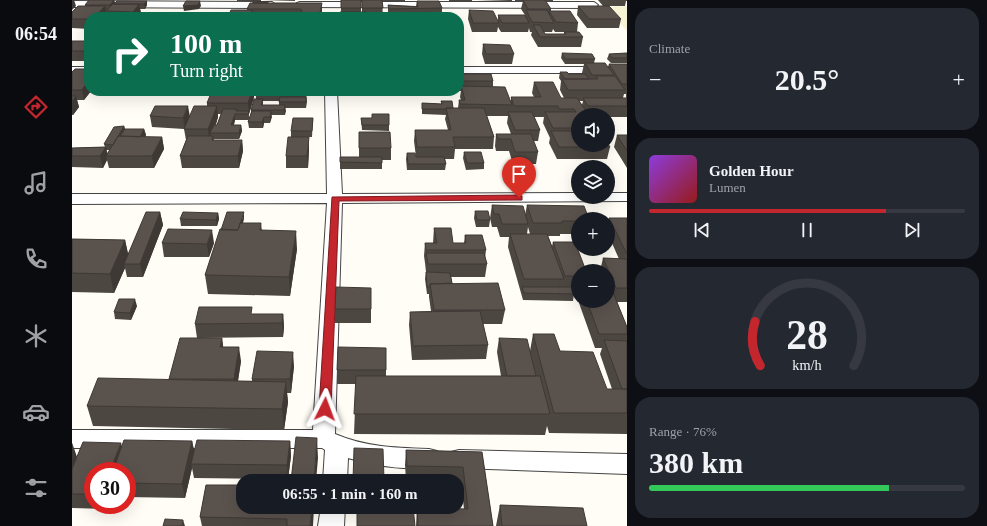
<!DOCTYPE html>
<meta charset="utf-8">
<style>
body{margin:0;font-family:"Times New Roman",serif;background:#242831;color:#f1f3f6;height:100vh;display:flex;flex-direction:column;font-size:15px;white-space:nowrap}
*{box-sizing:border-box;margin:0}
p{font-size:13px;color:#9ea1a6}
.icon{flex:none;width:22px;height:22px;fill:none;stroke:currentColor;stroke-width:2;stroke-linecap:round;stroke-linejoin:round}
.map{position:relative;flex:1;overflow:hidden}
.sheet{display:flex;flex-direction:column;gap:8px;padding:8px;background:#0d0f14;width:360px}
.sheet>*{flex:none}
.hud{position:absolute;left:12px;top:12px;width:380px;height:84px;border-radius:16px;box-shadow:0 4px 16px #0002;background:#0b6e4f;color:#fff;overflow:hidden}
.buttons{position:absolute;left:499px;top:108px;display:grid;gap:8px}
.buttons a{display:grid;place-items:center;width:44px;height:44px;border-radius:50%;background:#171b24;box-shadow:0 4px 16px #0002;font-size:20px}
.speed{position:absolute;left:12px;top:462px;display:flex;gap:8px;font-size:20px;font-weight:700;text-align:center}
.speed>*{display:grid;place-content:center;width:52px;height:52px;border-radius:50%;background:#171b24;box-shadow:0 4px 16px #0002;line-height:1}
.speed .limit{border:6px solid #d22;background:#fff;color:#111}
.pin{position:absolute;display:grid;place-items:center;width:34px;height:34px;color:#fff;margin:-41px -17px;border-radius:50% 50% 50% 0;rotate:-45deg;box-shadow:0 0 4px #0007}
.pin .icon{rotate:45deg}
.me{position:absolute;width:44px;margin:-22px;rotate:3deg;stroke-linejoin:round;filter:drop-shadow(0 0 3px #0008)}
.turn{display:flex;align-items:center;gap:14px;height:84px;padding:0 20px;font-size:18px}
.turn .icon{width:52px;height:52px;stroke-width:2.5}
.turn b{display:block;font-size:28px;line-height:34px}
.big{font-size:30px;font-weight:800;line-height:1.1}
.sheet .card{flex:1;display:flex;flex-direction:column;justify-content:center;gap:6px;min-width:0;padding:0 14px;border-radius:16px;background:#242831}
.sheet .dial{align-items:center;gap:0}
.dial svg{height:104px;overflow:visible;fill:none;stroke:#363941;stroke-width:7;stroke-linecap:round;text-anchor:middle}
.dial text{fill:#f1f3f6;stroke:none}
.song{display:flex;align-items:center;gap:12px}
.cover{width:48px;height:48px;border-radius:6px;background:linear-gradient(135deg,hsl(270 70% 55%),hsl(0 70% 35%))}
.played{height:4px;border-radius:2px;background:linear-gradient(90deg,#c4262e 75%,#363941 75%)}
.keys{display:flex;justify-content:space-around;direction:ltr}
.heat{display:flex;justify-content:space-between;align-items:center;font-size:22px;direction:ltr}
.charge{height:6px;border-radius:3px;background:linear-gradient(90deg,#34c759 76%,#363941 0)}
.trip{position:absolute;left:164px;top:474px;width:228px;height:40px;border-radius:16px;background:#171b24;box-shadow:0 4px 16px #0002;font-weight:800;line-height:40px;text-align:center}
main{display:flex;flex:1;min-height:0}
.menu{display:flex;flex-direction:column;width:72px;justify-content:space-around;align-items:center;background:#090b0e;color:#9ea1a6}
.menu .icon{width:28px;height:28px}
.menu .current{color:#c4262e}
.menu b{font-size:18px;color:#f1f3f6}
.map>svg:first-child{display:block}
.farmland{fill:#f6f3d4}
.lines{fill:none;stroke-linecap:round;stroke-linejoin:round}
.minor-casing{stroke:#444;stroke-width:2}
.minor{fill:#fff;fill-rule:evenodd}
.wall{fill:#4d4742;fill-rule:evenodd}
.shaded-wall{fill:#3f3936}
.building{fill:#5a524d;stroke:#3f3936}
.route{fill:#c4262e;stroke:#7f191e}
</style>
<main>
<nav class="menu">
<b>06:54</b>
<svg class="icon current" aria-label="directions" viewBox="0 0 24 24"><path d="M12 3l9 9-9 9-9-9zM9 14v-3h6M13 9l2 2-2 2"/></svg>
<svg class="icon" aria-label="music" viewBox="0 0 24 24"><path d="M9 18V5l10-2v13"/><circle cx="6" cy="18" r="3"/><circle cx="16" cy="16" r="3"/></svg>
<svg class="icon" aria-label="phone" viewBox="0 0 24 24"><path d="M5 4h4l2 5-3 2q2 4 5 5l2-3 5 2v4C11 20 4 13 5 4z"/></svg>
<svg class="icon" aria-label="climate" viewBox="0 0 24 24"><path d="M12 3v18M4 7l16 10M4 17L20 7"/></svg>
<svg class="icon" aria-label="car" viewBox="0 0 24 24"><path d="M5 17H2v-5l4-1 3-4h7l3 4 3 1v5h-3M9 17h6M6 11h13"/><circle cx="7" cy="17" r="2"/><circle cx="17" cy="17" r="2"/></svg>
<svg class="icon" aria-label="filters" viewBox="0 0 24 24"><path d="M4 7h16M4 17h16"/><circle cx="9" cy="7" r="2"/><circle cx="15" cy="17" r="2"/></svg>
</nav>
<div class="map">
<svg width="555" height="526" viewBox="0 0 555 526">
<rect width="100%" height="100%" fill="#fffdf5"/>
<!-- farmland -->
<path class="farmland" d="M555,6V31L533,7Z"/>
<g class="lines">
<defs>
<path id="minor" d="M0,1L200,2L204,5L200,8L0,7Z
M228,2H522L526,5L522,8L225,7V3Z
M0,67H17V73H0Z
M387,67H555V73H387Z
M253,91H265L270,194L506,193V197H536V193H555V201L270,203L263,434C293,447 325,448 357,449L365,451L369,458L365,465C342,473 299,465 276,458L275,481H251L253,450L250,448H0V430H241L255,203L0,204V194H255Z
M387,450L555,454V474L387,468L379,466L375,459L379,452Z
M249,507H273L272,526H246Z"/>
</defs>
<!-- minor casing -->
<use href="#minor" class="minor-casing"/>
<!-- minor -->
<use href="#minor" class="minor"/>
</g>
<!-- wall -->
<path class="wall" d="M42,0L43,3L75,1V5L73,9H68L69,13L66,17H35L34,11L36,10H34L35,15L17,17V29L0,28V12L13,6V5Z
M165,0H189V1H165Z
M190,0H223V1Z
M268,0H333V1H310L311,17H268L269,12V0ZM289,1H290V12H289Z
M377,0H400V1H377Z
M405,0H440V1Z
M443,0H481V1H473L479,9V11L506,23L505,32L511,37L509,47H466L459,35L460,32H458L457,28L456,32H429L426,27L425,32H400L396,19L397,10L426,21V15H453L449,9L451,1H443ZM481,29L483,32H492V34H473L472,32H480Z
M526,0H555V1H554L553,6H531Z
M345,1L370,8V14L371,17H316V5L344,6Z
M196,2V3L250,12L249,17H156L175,10V9Z
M506,6L549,19L547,28H515L505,15Z
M0,41H17V61H0Z
M411,44L442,54L440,64H413L410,54Z
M490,53L523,59L522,63L536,67L537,64H555V117H536V115H506V145L538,147L535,159H485L477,143L478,138L471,123L472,117H462L468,130L466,141H461L466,152L464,164H441L437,151H424L423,146L424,134H439L435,123L436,116H415L422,137L421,149H383L382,159H373L374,164L373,170H335L334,159L335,153L344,157L342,141L343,130H376L373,119L374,115L350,114V103L369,104V101L381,108H386L387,100H389L388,97L389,91H383H387V74L421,81V87L439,101V97H462L460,93L462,82L489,98H492L488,90L489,81L487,78L488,72L497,74H511L510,73L512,64H493L489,58ZM552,94H554V98H551ZM507,101H511L510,105Z
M555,53V63H539L535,59L537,54Z
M0,72L17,91H19L12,100H5L7,107L1,115H0Z
M46,91H75L74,93Z
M78,91H124L122,95H78Z
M234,91L235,102L234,108H213V115H199L198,123H192L191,128H177L176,122L179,112V110L184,99V95ZM191,101H207V105H191Z
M182,97L177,114V120H163L162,125H169L170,131L167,139H142V140H170L171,151L167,168H110L108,156L114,140L112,129L80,127L78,116H118L135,106V103ZM146,114H149L145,125H144L146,117Z
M241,118L240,137H219V131Z
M289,118H300L317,125V131L290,130Z
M52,126L53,129H72L74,135L73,137H90L92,149L82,168H37L35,160L31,168L0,167V148L33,147L32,144ZM34,150H38L35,154Z
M287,132L319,148V160H310V169H268V162L287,157Z
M545,135H555V168L542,147Z
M237,149L236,168H214V156Z
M392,152L412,163V169L394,170L391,158Z
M420,205L453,215L455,205L506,219V234H488V236H476L480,246L481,242L506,271V290H501L502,294L501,301L451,300L449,293L436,247L437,237H428L425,227H420L418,218ZM456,227L458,234H455Z
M403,211L418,220L417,227H404L402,218Z
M88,212L91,225L71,277H55L53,268L42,293L0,292V239L53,240L56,254Z
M146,213L147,219L145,226H109L108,219Z
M172,218L171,223L190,230L225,249L218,296L136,294L133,275L149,230Z
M537,218H555V302H545L555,327V434L477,433L475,426L473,435L282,434L284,384H265V370H314V376H429L425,352L427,338L458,351L461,334L488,351L535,389H540L528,354L530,348H523L507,303L508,301H536V271H528L531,258L547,259L536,234V223Z
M362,228L381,243H392L393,235L414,250L413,258L415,264L413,277H379L380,283L433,310L430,324H411L416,345L414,359L340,360L337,325L338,312L359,311L357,297V294H355L353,279L354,272L353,263L352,256L353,243H361Z
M90,243H142L137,257H92Z
M65,306L59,320L43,319L42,312Z
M263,309H299V323H263Z
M211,314L212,327L211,337L125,338L123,324Z
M150,338L151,347L169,361L166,381H180V379L222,366L219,393H215L216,402L212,430L21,426L15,406L97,380Z
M120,441L122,450L218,441L219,456L216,479L122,478L120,468L113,498L55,497V471H21V505H36L35,509L0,508V443L5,457L49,446Z
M334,450L410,452L421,526H344L345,508L392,509L389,481L334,480L333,465Z
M134,485L241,526H130L128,517Z
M428,505L515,526H424Z"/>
<!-- shaded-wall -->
<path class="shaded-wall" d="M0,0H2L4,6L0,10Z
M42,0L43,4L39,10L38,5Z
M75,1V5L73,9L72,4Z
M128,1L129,6L127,9L112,11L111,6Z
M250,3V12L249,17H247Z
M67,4L69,13L66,17H62L61,12Z
M33,6L35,15L33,17H23Z
M180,10L181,17H177Z
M17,50V58L16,51Z
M17,80V91H19L12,100L10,90Z
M121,91H124L122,95Z
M180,91H182V97L177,114L176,103Z
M4,96L7,107L1,115L0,110V102Z
M213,105L214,111L213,115L212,110Z
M116,106L118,117L113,129L111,118Z
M145,106L146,117L140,133H138L139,136L137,140L136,129Z
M199,111L200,117L198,123V117Z
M163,114V120L160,131L159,125Z
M192,117V123L191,128L190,122Z
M169,125L170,131L167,139V133Z
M52,126L54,132L42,145Z
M72,129L74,135L67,147L66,141Z
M90,137L92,149L82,168L80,156Z
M237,137V149L236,168L235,156Z
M170,140L171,151L167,168L166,156Z
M34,147L36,156H34L35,160L31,168L28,156Z
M88,212L91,225L71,277L68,264Z
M172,212V218L166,243L165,237Z
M146,213L147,219L145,226L144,220Z
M189,223L191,241L188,230Z
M140,230L142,243L137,257L135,244Z
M224,231L225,249L218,296L217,277Z
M53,240L57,258L52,264L53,268L42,293L38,274Z
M63,299L65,306L59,320L58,313Z
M211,314L212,327L211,337L210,323Z
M150,338L152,352L148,347Z
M167,347L169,361L164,393L162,379Z
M221,352L222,366L219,393L218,379Z
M214,382L216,402L212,430L210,409Z
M245,438L246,458L244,481H242Z
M120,441L123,455L119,464L120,468L113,498L110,484Z
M218,441L219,456L216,479L215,465Z
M0,443L6,461L0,479Z
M49,443L53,457L48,471H38Z
M240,507H242L241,526H238Z
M111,520L113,526H110Z"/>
<!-- building -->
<path class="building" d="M17,0H42L38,5H13Z
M269,0H289V8H269Z
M290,0H310L311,8H290Z
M451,0H473L479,9H456Z
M45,1H75L72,4H42Z
M114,1H128L126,5L111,6Z
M181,1L196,2V3H181Z
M345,1H367L370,8L317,9L316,5L346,7Z
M178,3H250L247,17H229L230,10L229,9H175Z
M41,4H67L61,12L34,11Z
M6,6H33L23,17H17V19H0V12Z
M506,6H537L549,19H517Z
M159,10H180L177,17H156Z
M397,10L421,11L427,23H401Z
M454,10H475L482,23L460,22Z
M477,11H498L506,23L484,22Z
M268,12H294V17H268Z
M340,13H360L361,17H340Z
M318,14H330L331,17H319Z
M363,14H371V17H364Z
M426,15H453L457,23H430Z
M461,25H468L473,34H494L492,32H507L511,37H468Z
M0,41H17V50L16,51H0Z
M411,44L438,45L442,54H414Z
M490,53L520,54L523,59H493Z
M555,53V58H540L537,54Z
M513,63H533L542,75H520Z
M537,64H555V84H550Z
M3,69H17V80L10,90H0V72Z
M488,72H495L497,74H513L517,79H493Z
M387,74H419L421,81H387Z
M524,76H543L553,90H496L490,79H526Z
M462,82H481L489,98H505L517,115H506V128H481L473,112H504L502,109H487L486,106H442L439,97H469Z
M389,86L433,87L440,105L388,104L387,100H393Z
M140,91H180L176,103H135Z
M185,91H234V95H184Z
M0,96H4L0,102Z
M208,97H234V102H207Z
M511,98H555V106H516Z
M182,99H191L189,105H213L212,110H179Z
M369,101H380L381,108H374V109H350V103L370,104Z
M83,106H116L111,118L78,116Z
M122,106H145L136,129H112Z
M374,108H412L422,137H381L383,147H345L343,130H379Z
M151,109H164V111H177L176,114H163L159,125H169L167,133H138L142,125H145Z
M180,111H199L198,117H192L190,122H176Z
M436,112H460L468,130H443Z
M300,114H317V125H290L289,118H300Z
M221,118H241L240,131H219Z
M52,126L41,145L32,144L42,127Z
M53,129H72L68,137L48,136Z
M479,131H506V145H536V144L538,147H487Z
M287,132H318L319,148H287Z
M424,134H459L466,152H443L439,139H426Z
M545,135H555V151Z
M46,136L90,137L80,156H34Z
M116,136H141L140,140H170L166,156H108Z
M216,137H237L235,156H214Z
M34,147L28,156H0V148Z
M392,152H409L412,163H395Z
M335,153H343L344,157H372L374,164H336Z
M268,157H310V163L268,162Z
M420,205L451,206L456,224H430L427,214H422Z
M455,205L512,206L517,219H506V221H490V223H461Z
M403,211H416L418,220H405Z
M74,212H88L68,264H52Z
M111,212L146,213L144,220L108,219Z
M155,212H172L166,230H149Z
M537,218H555V254Z
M168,223H189L188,230L224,231L217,277L133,275L148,229L166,230Z
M362,228H379L381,243H394L393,235H410L414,250H354L353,243H365Z
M96,229L140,230L135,244L90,243Z
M438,234H475L492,279H452Z
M0,239L53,240L38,274L0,273Z
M481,242H503L514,271H506V276H493Z
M354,253H412L415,264H356Z
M531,258L555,259V288H544Z
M354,272L378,273L380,283L358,284V287H355Z
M426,283L433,310H362L358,284Z
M264,287L299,288V309H263Z
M450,287H500L502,294L452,293Z
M536,290H540L555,327V334H527L515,301H536Z
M47,299H63L58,313L42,312Z
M127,307H180L179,314H211L210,323L123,324Z
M408,311L416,345L341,346L338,312Z
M461,334H482L488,351L521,352L535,389H555V413H482Z
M108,338H150L148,347H167L162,379H97Z
M427,338L455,339L464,376H435Z
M532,340L555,341V389H550Z
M266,347L314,348V370H265Z
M185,351L221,352L218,379H180Z
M284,376H468L478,414H282Z
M26,378L214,382L210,409L15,406Z
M224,437L245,438L242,481H219Z
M52,440L120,441L110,484L55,483V471H41Z
M125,440L218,441L215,465L119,464Z
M11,442L49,443L38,471H21V494H0V469Z
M282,448L311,449L312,481H281Z
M334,450L410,452L421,526H346L345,508L396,509L391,467L335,466Z
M134,485H171V507H240L238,526H215V519L128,517Z
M428,505L511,508L515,526H430Z
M285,507H341L343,526H285Z
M93,519L111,520L110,526H91Z"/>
<!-- route -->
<path class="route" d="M447,195L450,196V200L267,201L259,409L257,413H249L247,409L260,197Z"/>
</svg>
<div class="buttons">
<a><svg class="icon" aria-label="sound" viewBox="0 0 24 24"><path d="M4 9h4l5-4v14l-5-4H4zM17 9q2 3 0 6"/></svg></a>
<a><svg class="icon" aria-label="layers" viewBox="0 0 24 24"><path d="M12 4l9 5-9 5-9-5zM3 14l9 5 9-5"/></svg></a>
<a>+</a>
<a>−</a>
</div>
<div class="speed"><div class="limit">30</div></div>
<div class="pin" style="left:447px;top:198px;background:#d93025"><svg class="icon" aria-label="arrive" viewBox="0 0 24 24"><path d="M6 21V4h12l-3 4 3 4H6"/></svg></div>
<svg class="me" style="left:253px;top:409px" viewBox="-20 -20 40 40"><path d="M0-17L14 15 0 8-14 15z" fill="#c4262e" stroke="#fff" stroke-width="4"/></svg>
<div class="trip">06:55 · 1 min · 160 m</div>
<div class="hud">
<div class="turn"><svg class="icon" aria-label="right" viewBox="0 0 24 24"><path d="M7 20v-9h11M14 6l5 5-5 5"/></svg><div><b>100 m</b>Turn right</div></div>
</div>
</div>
<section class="sheet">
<div class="card"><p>Climate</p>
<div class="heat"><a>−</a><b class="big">20.5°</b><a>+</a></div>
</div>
<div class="card">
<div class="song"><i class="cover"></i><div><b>Golden Hour</b><p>Lumen</p></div></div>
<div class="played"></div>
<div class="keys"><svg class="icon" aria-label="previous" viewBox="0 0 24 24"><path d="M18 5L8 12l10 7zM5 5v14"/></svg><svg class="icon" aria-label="pause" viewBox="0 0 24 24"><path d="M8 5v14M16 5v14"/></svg><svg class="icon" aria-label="next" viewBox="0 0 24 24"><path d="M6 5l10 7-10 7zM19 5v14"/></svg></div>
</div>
<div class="card dial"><svg viewBox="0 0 100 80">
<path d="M14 69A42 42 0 1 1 86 69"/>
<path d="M14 69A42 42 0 0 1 10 35" stroke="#c4262e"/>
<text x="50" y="56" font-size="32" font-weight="700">28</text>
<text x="50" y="72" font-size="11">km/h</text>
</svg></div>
<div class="card"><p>Range · 76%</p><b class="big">380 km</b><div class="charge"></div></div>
</section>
</main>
